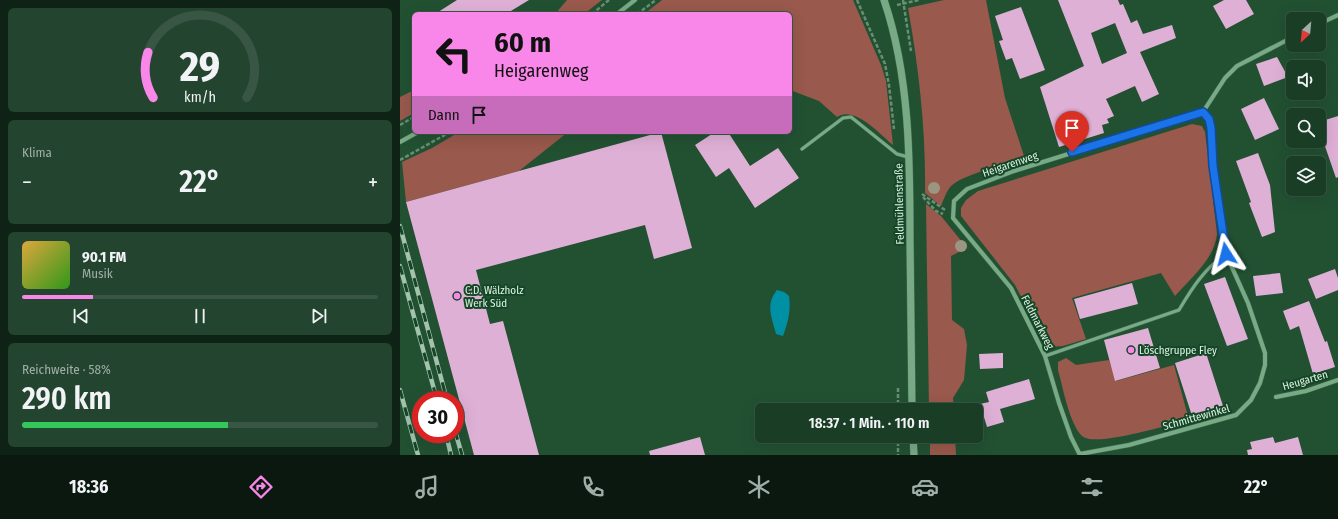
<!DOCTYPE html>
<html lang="de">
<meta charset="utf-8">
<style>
body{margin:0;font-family:"Fira Sans Condensed",sans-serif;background:#23442e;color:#f1f3f6;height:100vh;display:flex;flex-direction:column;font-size:15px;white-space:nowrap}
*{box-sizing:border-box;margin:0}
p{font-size:13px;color:#9faea7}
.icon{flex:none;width:22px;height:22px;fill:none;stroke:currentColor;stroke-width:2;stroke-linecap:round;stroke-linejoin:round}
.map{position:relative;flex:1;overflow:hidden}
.sheet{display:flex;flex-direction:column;gap:8px;padding:8px;background:#0e2215;width:400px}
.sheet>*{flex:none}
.guide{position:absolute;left:12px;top:12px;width:380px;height:122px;border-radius:6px;box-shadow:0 4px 16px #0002,0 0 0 1px #385643;background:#f987e9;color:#111;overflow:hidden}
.needle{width:26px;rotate:206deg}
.controls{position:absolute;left:886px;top:12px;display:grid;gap:8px}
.controls a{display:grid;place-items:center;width:40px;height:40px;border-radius:6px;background:#1a3d26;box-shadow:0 4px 16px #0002,0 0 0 1px #385643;font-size:20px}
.speed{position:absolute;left:12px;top:391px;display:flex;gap:8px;font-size:20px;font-weight:700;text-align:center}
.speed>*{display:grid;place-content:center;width:52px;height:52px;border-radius:50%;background:#1a3d26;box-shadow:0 4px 16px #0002,0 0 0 1px #385643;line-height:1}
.speed .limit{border:6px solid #d22;background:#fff;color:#111}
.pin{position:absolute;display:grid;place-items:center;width:34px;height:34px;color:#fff;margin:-41px -17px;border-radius:50% 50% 50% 0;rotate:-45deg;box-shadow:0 0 4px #0007}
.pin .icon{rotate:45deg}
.me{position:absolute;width:44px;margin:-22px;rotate:351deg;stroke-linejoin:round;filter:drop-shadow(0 0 3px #0008)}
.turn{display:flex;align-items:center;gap:14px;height:84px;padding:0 16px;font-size:18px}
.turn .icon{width:52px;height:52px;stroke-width:2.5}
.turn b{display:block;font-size:28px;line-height:34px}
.then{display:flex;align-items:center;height:38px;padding:0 16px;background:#0003;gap:8px;font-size:15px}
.big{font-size:30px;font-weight:600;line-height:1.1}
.sheet .card{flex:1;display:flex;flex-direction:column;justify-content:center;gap:6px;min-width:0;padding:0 14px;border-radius:6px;background:#23442e}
.sheet .dial{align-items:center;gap:0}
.dial svg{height:104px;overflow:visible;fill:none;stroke:#385643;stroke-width:7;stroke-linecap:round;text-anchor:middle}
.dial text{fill:#f1f3f6;stroke:none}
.song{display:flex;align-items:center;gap:12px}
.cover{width:48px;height:48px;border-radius:6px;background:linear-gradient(135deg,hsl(40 70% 55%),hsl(110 70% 35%))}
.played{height:4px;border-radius:2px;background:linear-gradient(90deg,#f987e9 20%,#385643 20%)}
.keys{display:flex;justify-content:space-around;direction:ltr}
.heat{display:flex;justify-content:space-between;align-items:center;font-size:22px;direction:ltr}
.charge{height:6px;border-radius:3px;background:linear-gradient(90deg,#34c759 58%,#385643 0)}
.trip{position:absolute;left:355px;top:403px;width:228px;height:40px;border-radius:6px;background:#1a3d26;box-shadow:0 4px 16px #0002,0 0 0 1px #385643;font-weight:600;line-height:40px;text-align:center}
.menu{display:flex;height:64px;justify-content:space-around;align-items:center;background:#0a180f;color:#9faea7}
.menu .icon{width:28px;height:28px}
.menu .current{color:#f987e9}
.menu b{font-size:18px;color:#f1f3f6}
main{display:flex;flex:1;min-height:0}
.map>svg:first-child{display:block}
.green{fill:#99594c}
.water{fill:#0090a4}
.building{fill:#dfb0d6;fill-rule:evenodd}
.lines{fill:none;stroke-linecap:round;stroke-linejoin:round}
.service-casing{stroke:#436f55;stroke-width:4}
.minor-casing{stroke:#436f55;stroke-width:5}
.tertiary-casing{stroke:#436f55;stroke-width:8}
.path{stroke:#688e74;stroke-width:2.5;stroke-dasharray:4 2;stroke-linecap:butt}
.service{stroke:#79aa86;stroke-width:3}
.minor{stroke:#79aa86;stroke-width:4}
.tertiary{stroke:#79aa86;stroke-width:7}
.rail-casing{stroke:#a3c3ac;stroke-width:4.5}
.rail{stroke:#164628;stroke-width:3;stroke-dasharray:9;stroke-linecap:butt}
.tree{fill:#9a9682}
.route-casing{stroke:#114b97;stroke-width:10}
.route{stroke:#1a73e8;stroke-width:7}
.poi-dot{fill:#f987e9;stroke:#164628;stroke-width:1.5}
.labels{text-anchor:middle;stroke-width:4;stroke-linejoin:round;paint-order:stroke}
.street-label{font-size:11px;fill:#daf3e0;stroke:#164628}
.poi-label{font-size:11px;fill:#daf3e0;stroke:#164628;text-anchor:start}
</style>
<main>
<section class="sheet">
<div class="card dial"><svg viewBox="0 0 100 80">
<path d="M14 69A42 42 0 1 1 86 69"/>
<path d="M14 69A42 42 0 0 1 10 34" stroke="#f987e9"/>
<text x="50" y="56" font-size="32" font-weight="700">29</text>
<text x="50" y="72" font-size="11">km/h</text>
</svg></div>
<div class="card"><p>Klima</p>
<div class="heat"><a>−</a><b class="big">22°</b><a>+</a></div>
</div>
<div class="card">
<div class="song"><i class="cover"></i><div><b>90.1 FM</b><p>Musik</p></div></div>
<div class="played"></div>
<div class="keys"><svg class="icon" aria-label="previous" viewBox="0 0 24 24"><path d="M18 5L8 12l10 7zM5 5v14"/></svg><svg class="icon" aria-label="pause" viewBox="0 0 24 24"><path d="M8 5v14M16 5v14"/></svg><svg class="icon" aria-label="next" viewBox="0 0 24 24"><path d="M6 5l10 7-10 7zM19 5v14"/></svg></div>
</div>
<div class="card"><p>Reichweite · 58%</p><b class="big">290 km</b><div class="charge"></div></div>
</section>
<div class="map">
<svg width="938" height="455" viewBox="0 0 938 455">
<rect width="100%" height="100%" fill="#225132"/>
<!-- green -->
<path class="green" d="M167,0H202L184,14H155Z
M262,0H453L481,65L486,81L493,145C480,134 454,105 437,117L419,101L390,90V14H244Z
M544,0H586L605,98L625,159C607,164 563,174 551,186C546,192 544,199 541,206L525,193C526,132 519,69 508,8Z
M14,90V113L0,121V97Z
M792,124L802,126L805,132L817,234C815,258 791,278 775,296L761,273L672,298L686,339L663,346L648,347L615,285L561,216V208L566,200L578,191Z
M59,132H168L119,171L6,202L2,162L32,148Z
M526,204L541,216L567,248L551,256L552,320L564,329L567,345L564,380L553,398L554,410H529Z
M666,358L676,365L709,360L716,381L774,365L789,420C770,424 695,448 682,436C669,423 663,387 658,370V362Z
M530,436H555L556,455H530Z"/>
<!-- water -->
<path class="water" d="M377,290L384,292L389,296C391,311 388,322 383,336L376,334C372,317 365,305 377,290Z"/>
<!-- building -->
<path class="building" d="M57,0H129L106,14H35Z
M658,0H718L720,5L723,4L731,23L737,20L743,34L772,25L776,38L740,52L759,94L742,102L735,86L706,99L714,116L707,119L709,123L702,125L704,133L659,147L640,87L684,66ZM715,23L727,53L702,64L691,33Z
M824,0H846L854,14L826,29L813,6Z
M621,7L645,70L620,79L612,58L606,60L599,41L603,40L595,16Z
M877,57L888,77L864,86L856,64Z
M864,98L879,129L855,140L841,109Z
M938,116V177L936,178L919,129V122Z
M261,132L292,248L254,259L245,225L76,270L90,324L103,321L139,455H74L6,202Z
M315,132H328L350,166L378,148L399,178L355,208L329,168L316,177L295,145Z
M858,153L870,185L875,232L862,237L849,203L851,202L836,161Z
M935,269L938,278V290L916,299L908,279Z
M880,273L883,293L856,296L853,276Z
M825,277L848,339L827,346L804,284Z
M732,283L738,304L680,319L674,299Z
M909,301L925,342L927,341L935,367L913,374L899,326L890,330L883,311Z
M748,328L760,368L715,381L704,340Z
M603,353V368L580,369L579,354Z
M806,353L824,409L793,419L775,363Z
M629,379L635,399L600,409L604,422L587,427L580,404L589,402L586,392Z
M300,437L305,455H250L249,451Z
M873,437L875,443L898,437L903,455H848L847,450L852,449L850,442Z"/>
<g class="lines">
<defs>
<path id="service" d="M402,149L443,118L451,117L497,154L508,157
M645,356L779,310C792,288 805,268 826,254"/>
<path id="minor" d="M217,14L235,0
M919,24L938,15
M0,142L18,132
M876,397L906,391L938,380
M680,454L729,445L836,415L851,400L860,383L865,365V353L848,303L826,254L813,166L811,129L809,119L803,112
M680,455L671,437L659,403L645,356L611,288L553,218L554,201L567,189L614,171L803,112L825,78L837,66L893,37"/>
<path id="tertiary" d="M484,0C510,76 510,161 510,240C511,297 511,353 512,410
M513,436L514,455"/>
</defs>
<!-- service casing -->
<use href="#service" class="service-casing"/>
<!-- minor casing -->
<use href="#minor" class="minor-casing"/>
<!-- tertiary casing -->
<use href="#tertiary" class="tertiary-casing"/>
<!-- path -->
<path class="path" d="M457,0L485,64L489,85L494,129
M503,0L511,51
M497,5L519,0
M192,14L209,0
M237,14L256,0
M0,125L14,117
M0,160L50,132
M522,194L545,210
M523,197L536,211L543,214
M498,410V386
M498,436V455"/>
<!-- service -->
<use href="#service" class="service"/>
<!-- minor -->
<use href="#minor" class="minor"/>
<!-- tertiary -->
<use href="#tertiary" class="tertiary"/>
<defs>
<path id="rail" d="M0,226L47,400
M0,266L37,400
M0,390L18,455
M55,431L62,455
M46,434L51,455"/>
</defs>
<!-- rail casing -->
<use href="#rail" class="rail-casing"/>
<!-- rail -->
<use href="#rail" class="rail"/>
</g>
<!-- trees -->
<g class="tree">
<circle cx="534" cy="188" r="6"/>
<circle cx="561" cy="246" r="6"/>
</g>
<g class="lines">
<defs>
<path id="route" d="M672,152L803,112L809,119L811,128L813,166L826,254"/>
</defs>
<!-- route casing -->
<use href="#route" class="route-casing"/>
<!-- route -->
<use href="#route" class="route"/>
</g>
<!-- markers -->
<g class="poi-dot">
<circle cx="57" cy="296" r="4"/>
<circle cx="731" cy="350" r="4"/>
</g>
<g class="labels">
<!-- street labels -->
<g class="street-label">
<text transform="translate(610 164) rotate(-19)" y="4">Heigarenweg</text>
<text transform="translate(499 204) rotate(-91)" y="4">Feldmühlenstraße</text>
<text transform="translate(638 322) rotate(63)" y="4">Feldmarkweg</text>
<text transform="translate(905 380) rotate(-16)" y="4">Heugarten</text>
<text transform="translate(796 417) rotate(-16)" y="4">Schmittewinkel</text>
</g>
<!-- poi labels -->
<g class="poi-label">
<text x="65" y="294">C.D. Wälzholz<tspan x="65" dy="13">Werk Süd</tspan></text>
<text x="739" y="354">Löschgruppe Fley</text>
</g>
</g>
</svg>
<div class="controls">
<a><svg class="needle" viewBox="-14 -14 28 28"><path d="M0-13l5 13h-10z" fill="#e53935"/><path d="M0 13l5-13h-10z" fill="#9faea7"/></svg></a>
<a><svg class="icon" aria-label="sound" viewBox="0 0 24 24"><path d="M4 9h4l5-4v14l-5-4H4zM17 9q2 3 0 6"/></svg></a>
<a><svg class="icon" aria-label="search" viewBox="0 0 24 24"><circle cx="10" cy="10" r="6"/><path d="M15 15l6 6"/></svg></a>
<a><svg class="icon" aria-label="layers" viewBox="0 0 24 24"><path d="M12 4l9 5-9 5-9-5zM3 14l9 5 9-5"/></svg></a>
</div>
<div class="speed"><div class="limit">30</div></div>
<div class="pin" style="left:672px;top:152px;background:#d93025"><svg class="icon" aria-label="arrive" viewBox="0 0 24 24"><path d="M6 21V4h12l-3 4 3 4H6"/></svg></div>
<svg class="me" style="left:826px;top:254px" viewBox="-20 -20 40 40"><path d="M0-17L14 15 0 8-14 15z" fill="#1a73e8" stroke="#fff" stroke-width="4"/></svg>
<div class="trip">18:37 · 1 Min. · 110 m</div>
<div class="guide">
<div class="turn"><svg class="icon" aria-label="left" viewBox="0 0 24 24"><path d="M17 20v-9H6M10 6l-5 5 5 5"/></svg><div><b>60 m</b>Heigarenweg</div></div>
<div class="then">Dann<svg class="icon" aria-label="arrive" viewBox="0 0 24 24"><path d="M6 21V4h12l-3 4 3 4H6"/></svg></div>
</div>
</div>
</main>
<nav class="menu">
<b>18:36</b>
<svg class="icon current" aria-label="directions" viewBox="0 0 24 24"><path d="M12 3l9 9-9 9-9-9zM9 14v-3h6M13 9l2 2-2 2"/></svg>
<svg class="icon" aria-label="music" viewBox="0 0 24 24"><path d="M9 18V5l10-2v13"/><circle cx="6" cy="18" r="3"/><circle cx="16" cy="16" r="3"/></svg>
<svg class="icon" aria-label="phone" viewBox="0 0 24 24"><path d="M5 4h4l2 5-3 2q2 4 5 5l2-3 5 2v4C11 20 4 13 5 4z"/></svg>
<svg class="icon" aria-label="climate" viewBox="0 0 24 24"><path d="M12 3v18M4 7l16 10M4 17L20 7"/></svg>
<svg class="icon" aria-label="car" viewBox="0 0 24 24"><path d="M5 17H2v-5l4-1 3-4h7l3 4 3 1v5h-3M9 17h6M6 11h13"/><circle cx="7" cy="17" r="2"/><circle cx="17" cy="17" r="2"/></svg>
<svg class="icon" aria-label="filters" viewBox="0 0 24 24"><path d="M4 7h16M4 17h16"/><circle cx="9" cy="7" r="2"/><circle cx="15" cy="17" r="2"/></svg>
<b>22°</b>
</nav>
